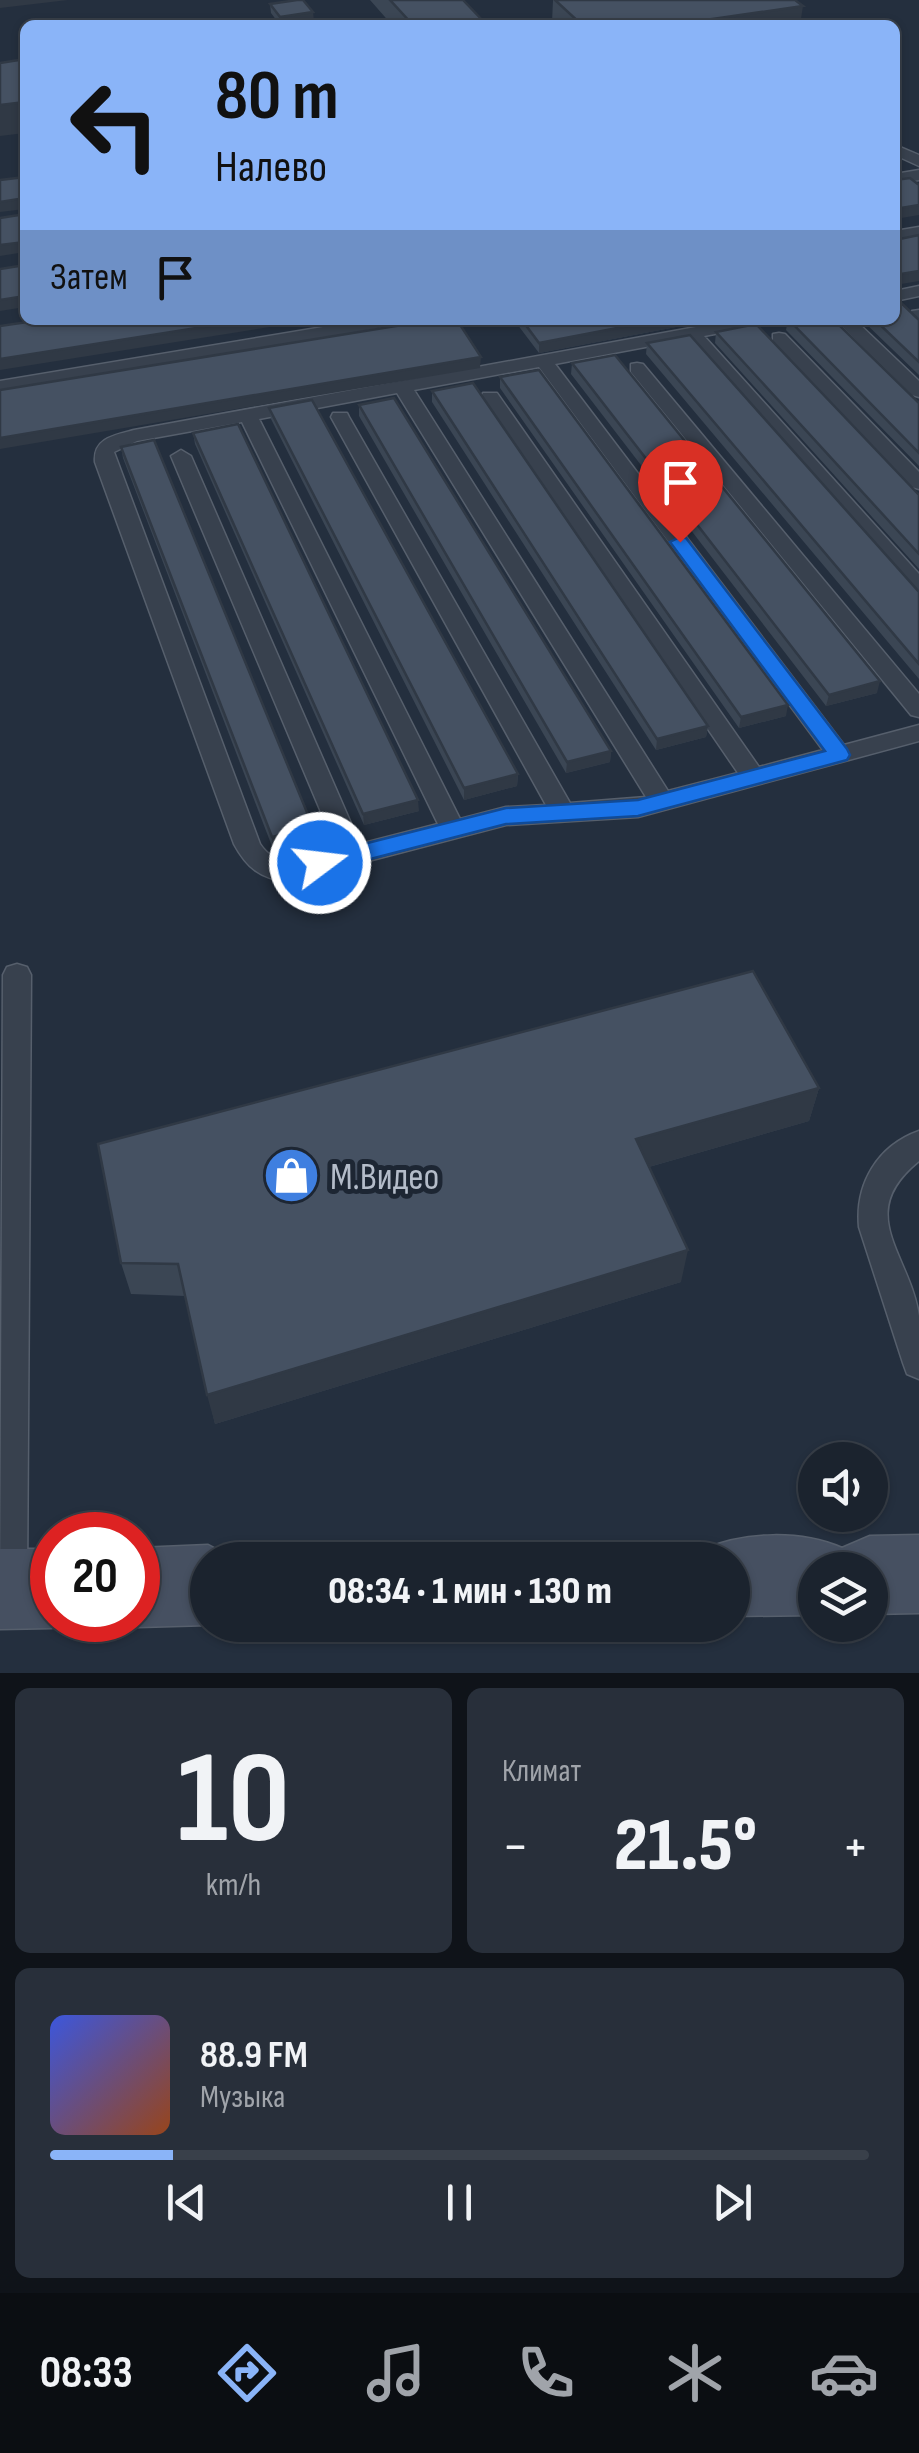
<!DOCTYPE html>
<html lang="ru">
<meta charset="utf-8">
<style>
body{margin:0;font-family:"Sofia Sans Condensed",sans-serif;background:#282f3a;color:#f1f3f6;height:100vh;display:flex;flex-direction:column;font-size:38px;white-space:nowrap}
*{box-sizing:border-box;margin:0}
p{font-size:32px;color:#a0a4aa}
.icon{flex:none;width:55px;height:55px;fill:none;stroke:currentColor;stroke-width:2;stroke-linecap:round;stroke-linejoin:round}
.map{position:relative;height:1673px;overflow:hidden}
.drawer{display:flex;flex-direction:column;gap:15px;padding:15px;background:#0f1319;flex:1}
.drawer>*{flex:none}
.top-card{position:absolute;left:20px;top:20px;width:880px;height:305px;border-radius:15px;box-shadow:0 2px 8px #0004,0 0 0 2px #39404a;background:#8ab4f8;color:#111;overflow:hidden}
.tools{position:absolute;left:798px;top:1442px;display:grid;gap:20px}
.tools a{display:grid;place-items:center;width:90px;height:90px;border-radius:50%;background:#1b232e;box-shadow:0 2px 8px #0004,0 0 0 2px #39404a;font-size:50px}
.speed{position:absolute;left:30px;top:1512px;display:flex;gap:20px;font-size:50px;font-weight:700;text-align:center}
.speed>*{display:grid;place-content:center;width:130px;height:130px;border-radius:50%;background:#1b232e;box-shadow:0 2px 8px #0004,0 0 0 2px #39404a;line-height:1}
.speed .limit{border:15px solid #d22;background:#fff;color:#111}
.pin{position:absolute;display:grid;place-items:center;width:85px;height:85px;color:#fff;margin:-102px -42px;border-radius:50% 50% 50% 0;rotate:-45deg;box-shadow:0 0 10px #0007}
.pin .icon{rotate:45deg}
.me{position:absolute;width:110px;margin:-55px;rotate:75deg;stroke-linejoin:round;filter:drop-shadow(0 0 8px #0008)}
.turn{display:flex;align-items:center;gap:35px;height:210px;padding:0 30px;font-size:45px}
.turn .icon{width:130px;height:130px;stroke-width:2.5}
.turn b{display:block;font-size:70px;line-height:85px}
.then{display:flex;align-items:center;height:95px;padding:0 30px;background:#0003;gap:20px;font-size:38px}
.big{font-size:75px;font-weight:800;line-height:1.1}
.drawer .tile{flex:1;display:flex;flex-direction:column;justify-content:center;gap:15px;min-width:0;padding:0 35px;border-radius:15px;background:#282f3a}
.drawer .dial{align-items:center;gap:0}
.dial b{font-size:130px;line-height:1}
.song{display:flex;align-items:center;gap:30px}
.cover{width:120px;height:120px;border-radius:15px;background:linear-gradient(135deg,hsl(230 70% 55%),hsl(20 70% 35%))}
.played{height:10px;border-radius:5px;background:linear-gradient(90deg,#8ab4f8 15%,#39404a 15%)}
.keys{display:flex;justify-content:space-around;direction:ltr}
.heat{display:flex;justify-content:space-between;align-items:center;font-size:55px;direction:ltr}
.drawer .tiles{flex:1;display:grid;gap:15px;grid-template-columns:1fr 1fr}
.tile:last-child{grid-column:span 2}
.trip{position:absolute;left:190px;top:1542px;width:560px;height:100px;border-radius:50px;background:#1b232e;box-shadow:0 2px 8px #0004,0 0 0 2px #39404a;font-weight:800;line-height:100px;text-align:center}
.tabs{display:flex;height:160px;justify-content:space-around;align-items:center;background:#0b0e12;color:#a0a4aa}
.tabs .icon{width:70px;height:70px}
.tabs .active{color:#8ab4f8}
.tabs b{font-size:45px;color:#f1f3f6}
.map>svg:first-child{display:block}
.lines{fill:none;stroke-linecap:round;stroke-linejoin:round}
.lane-casing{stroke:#565f6c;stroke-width:3}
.secondary-casing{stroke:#565f6c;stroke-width:3}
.lane{fill:#38414e;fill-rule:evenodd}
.secondary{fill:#465061;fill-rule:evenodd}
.wall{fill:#3b4654}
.shaded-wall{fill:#303945}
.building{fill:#455162;stroke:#303945;stroke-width:2.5}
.route{fill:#1a73e8;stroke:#114b97;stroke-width:2.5}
.labels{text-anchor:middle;stroke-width:10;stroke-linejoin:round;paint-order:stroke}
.poi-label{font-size:38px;fill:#b4bcc9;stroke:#1d2633;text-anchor:start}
</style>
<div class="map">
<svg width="919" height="1673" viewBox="0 0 919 1673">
<rect width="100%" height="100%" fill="#242f3e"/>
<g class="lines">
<defs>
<path id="lane" d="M895,145L919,155V166L895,155Z
M919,170V180L895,184V174Z
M919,227V237L895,241V231Z
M919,286V296L895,301V291Z
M919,310V320L912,319V311Z
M365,320H405L396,325L0,393V381Z
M734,320H772L763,325L704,336L919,574V594L911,592L688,339L555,364L844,745L919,725V741L638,817L506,825L288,882C260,878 247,868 234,844L95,462C93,438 115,435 134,430ZM539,367L823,750L759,767L497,393H483L481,397L738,773L668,791L414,390ZM397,393L646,797L570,803L349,417L347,413H333L331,417L546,805L506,807L460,819L259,419ZM242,422L438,824L360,844L191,456L181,450L171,456L337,850C309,857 279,873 260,844L114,452L137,441Z
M836,320H855L919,381V397L912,395Z
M779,333L785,334L919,472V489L912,487L773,342V334Z
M637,363L643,364L919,694V717L911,715L631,372V364Z
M17,964L27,967L31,975L27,1584L22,1597L9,1602L0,1598L3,975L7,967Z
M919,1131V1161C853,1214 910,1254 919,1316C919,1336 919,1358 919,1379L907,1374L903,1363L859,1227C855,1184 877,1146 919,1131Z"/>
<path id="secondary" d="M919,1535V1613L870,1614V1570H815V1615L732,1616V1560H700L704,1549C746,1532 800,1530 842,1548L870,1536Z
M208,1545L237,1560H208V1625L138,1627L122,1620H138V1548Z
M0,1549H52V1620H70L52,1628L0,1629Z"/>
</defs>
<!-- lane casing -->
<use href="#lane" class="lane-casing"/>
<!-- secondary casing -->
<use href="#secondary" class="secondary-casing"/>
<!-- lane -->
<use href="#lane" class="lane"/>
<!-- secondary -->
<use href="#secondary" class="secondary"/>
</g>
<!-- wall -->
<path class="wall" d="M370,0H463L484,22V25H392Z
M553,0H795L800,25H555L552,22Z
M270,4L314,21L280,25L271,13Z
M514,320H713L539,353Z
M788,320L919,403V466L786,330Z
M862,320H919V375Z
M716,332L919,495V569L715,343Z
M647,343L919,592V679L646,354Z
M572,363L877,693L826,706L571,374Z
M500,377L786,716L739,728L500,388Z
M432,391L708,726L706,737L656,750L432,402Z
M359,405L611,751L610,762L566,773L359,416Z
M269,408L518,774L517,786L464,800L271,419Z
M193,433L419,811L364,825L195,444Z
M121,447L314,838L273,849L123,458Z
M819,1088L809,1121L649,1167L681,1282L215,1424L185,1296L131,1294L121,1263Z"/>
<!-- shaded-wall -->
<path class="shaded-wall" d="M0,0H68L0,8Z
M803,6L800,25H671Z
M313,12L314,21L281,25L280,17Z
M25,102V133L0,136V105Z
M25,198V209L0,212V202Z
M919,205V215L895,219V209Z
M25,242V252L0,256V245Z
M919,271V281L895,285V275Z
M25,296V307L0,311V300Z
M247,320H314L0,370V359Z
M659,320H713L539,353V343Z
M481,357L480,368L0,449V438Z
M880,681L877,693L826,706L829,695Z
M788,705L786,716L739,728L741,717Z
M708,726L706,737L656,750L657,739Z
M611,751L610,762L566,773L567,762Z
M518,774L517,786L464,800V788Z
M418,800L419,811L364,825L363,814Z
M313,827L314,838L273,849L272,837Z
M819,1088L809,1121L631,1172L636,1139Z
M688,1250L681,1282L215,1424L207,1395Z"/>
<!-- building -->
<path class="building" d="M297,0H303L313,12L280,17L270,4Z
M390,0H463L484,22L461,25H413Z
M555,0H795L803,6L671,25H582Z
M25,59V102L0,105V63Z
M25,177V198L0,202V180Z
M910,178L919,185V205L895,209V180Z
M25,214V242L0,245V218Z
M919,235V271L895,275V240Z
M25,265V296L0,300V269Z
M896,298L919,320V362L875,320H895Z
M41,320H247L0,359V326Z
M433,320H457L481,357L0,438V390Z
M522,320H659L539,343Z
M789,320H834L919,403V453Z
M756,324L919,495V554L716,332Z
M690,335L919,592V664L647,343Z
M615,355L880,681L829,695L572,363Z
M539,370L788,705L741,717L500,377Z
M473,383L708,726L657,739L432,391Z
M394,398L611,751L567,762L359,405Z
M312,400L518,774L464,788L269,408Z
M238,424L418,800L363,814L193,433Z
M154,440L313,827L272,837L121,447Z
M753,971L819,1088L636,1139L688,1250L207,1395L178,1264L121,1263L98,1144Z"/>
<!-- route -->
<path class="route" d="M680,537L686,538L847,749L850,755L847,760L638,816L506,824L320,872L312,869L308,863L312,857L506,808L638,800L825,751L670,542Z"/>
<!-- icons -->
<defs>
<symbol id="shop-disc" viewBox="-11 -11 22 22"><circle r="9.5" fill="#3f7fe0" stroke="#1d2633"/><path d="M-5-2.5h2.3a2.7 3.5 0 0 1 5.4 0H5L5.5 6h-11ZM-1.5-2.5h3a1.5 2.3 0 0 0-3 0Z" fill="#fff"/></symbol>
</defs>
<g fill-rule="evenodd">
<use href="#shop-disc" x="260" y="1144" width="63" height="63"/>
</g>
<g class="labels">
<!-- poi labels -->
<g class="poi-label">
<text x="330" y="1189">М.Видео</text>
</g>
</g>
</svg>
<div class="tools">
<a><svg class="icon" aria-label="sound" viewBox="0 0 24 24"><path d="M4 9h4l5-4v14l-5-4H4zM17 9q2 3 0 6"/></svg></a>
<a><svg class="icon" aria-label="layers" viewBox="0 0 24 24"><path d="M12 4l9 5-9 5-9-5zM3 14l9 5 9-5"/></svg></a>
</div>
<div class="speed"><div class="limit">20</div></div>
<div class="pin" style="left:680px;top:542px;background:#d93025"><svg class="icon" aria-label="arrive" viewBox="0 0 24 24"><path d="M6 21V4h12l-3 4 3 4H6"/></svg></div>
<svg class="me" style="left:320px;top:863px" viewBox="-20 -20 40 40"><circle r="17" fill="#1a73e8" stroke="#fff" stroke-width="3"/><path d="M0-11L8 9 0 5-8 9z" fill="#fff"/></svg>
<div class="trip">08:34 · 1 мин · 130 m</div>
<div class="top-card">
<div class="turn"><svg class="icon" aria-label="left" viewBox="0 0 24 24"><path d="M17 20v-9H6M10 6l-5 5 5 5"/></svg><div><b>80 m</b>Налево</div></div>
<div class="then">Затем<svg class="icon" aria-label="arrive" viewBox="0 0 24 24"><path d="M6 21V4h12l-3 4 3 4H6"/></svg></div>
</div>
</div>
<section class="drawer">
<div class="tiles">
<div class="tile dial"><b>10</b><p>km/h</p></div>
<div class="tile"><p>Климат</p>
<div class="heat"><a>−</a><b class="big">21.5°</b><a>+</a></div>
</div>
<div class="tile">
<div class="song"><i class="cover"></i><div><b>88.9 FM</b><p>Музыка</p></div></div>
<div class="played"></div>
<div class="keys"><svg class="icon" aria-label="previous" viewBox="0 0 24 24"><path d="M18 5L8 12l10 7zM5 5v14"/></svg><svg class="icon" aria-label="pause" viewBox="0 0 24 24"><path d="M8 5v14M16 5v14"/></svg><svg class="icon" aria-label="next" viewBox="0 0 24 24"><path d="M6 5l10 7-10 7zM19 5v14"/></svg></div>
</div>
</div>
</section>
<nav class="tabs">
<b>08:33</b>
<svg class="icon active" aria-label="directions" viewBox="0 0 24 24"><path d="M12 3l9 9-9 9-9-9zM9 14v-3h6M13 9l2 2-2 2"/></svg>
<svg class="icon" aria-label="music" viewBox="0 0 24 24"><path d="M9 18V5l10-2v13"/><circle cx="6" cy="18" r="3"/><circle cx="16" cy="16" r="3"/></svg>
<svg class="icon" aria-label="phone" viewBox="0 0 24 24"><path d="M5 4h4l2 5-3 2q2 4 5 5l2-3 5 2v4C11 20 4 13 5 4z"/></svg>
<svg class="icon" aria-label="climate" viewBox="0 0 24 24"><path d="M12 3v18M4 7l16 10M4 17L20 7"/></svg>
<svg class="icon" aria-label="car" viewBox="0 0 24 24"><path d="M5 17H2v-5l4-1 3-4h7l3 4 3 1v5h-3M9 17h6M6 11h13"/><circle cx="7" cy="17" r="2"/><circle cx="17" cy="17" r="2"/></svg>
</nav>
